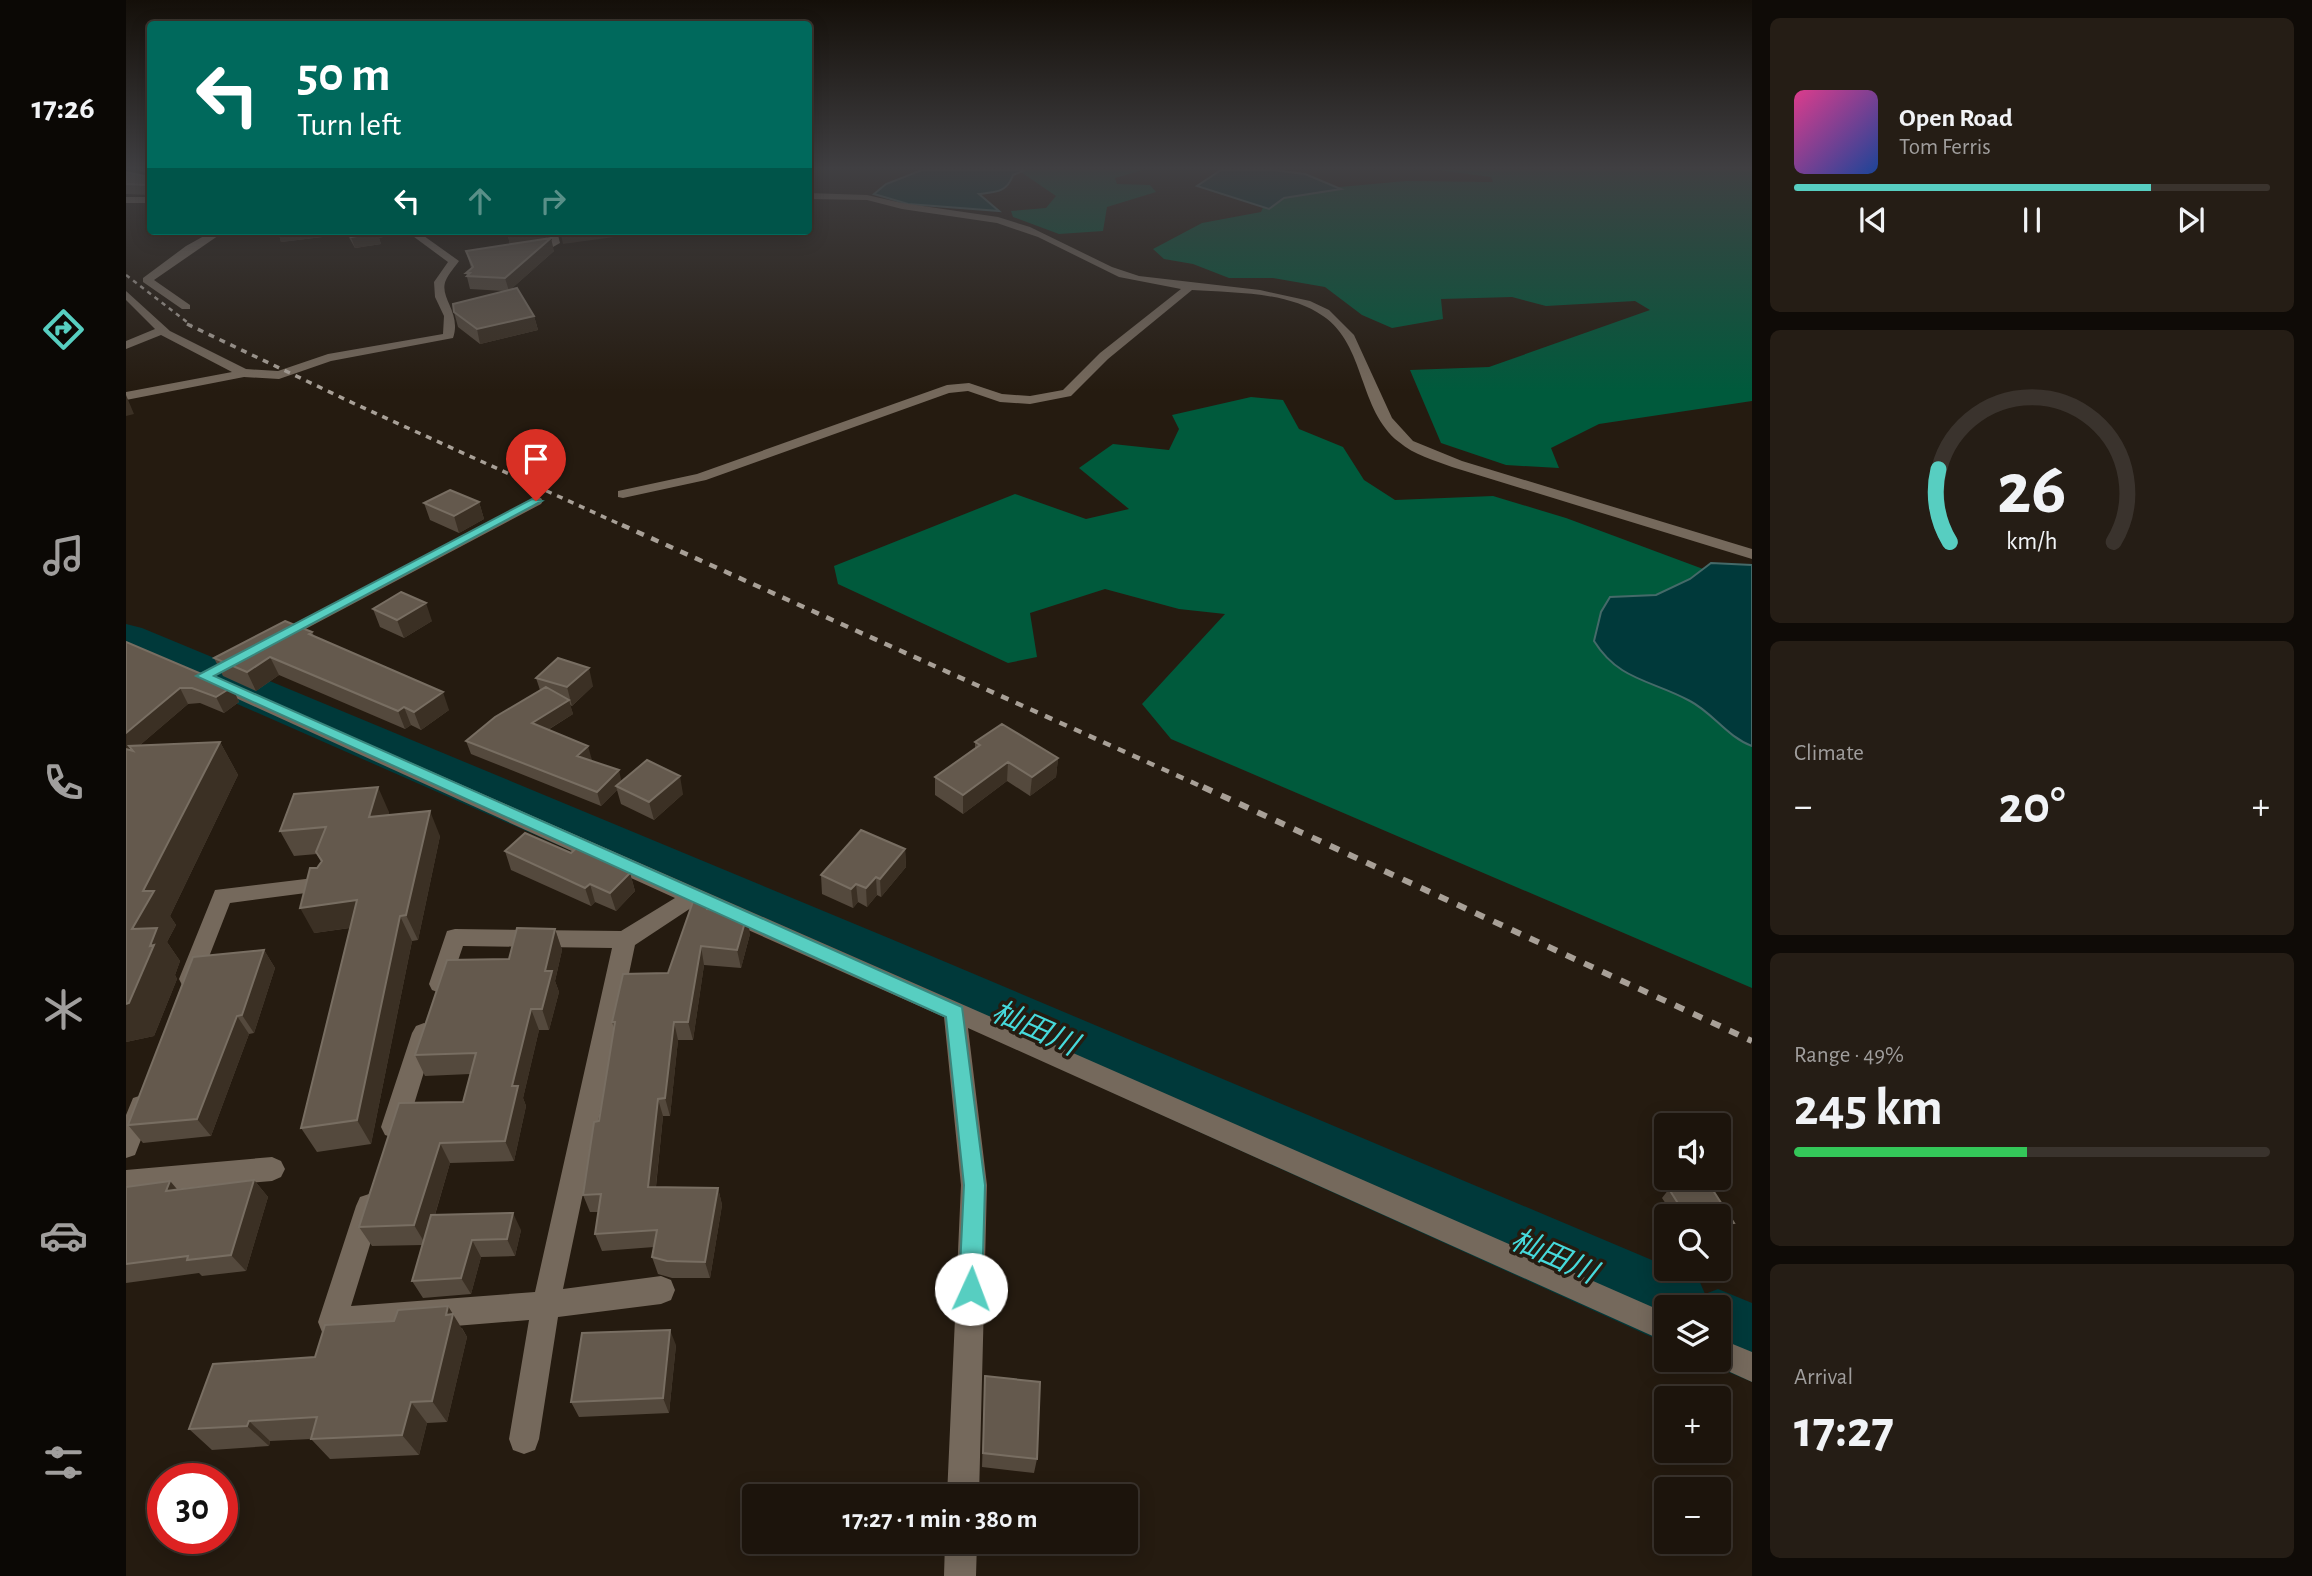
<!DOCTYPE html>
<meta charset="utf-8">
<style>
body{margin:0;font-family:"Alegreya Sans","Noto Sans JP",sans-serif;background:#251d15;color:#f1f3f6;height:100vh;display:flex;flex-direction:column;font-size:26px;white-space:nowrap}
*{box-sizing:border-box;margin:0}
p{font-size:23px;color:#a09e9d}
.icon{flex:none;width:38px;height:38px;fill:none;stroke:currentColor;stroke-width:2;stroke-linecap:round;stroke-linejoin:round}
.map{position:relative;flex:1;overflow:hidden}
.side{display:flex;flex-direction:column;gap:18px;padding:18px;background:#0f0b07;width:560px}
.side>*{flex:none}
.top-card{position:absolute;left:21px;top:21px;width:665px;height:214px;border-radius:7px;box-shadow:0 4px 18px #0003,0 0 0 2px #3a332d;background:#00695c;color:#fff;overflow:hidden}
.controls{position:absolute;left:1528px;top:1113px;display:grid;gap:14px}
.controls a{display:grid;place-items:center;width:77px;height:77px;border-radius:7px;background:#1c140c;box-shadow:0 4px 18px #0003,0 0 0 2px #3a332d;font-size:35px}
.speed{position:absolute;left:21px;top:1463px;display:flex;gap:14px;font-size:35px;font-weight:700;text-align:center}
.speed>*{display:grid;place-content:center;width:91px;height:91px;border-radius:50%;background:#1c140c;box-shadow:0 4px 18px #0003,0 0 0 2px #3a332d;line-height:1}
.speed .limit{border:10px solid #d22;background:#fff;color:#111}
.pin{position:absolute;display:grid;place-items:center;width:60px;height:60px;color:#fff;margin:-72px -30px;border-radius:50% 50% 50% 0;rotate:-45deg;box-shadow:0 0 7px #0007}
.pin .icon{rotate:45deg}
.me{position:absolute;width:77px;margin:-38px;rotate:2deg;stroke-linejoin:round;filter:drop-shadow(0 0 5px #0008)}
.turn{display:flex;align-items:center;gap:24px;height:147px;padding:0 35px;font-size:32px}
.turn .icon{width:91px;height:91px;stroke-width:2.5}
.turn b{display:block;font-size:49px;line-height:60px}
.lanes{display:flex;align-items:center;height:66px;padding:0 35px;background:#0003;justify-content:center;gap:35px;direction:ltr}
.lanes .off{opacity:.35}
.big{font-size:52px;font-weight:700;line-height:1.1}
.side .card{flex:1;display:flex;flex-direction:column;justify-content:center;gap:10px;min-width:0;padding:0 24px;border-radius:10px;background:#251d15}
.side .dial{align-items:center;gap:0}
.dial svg{height:182px;overflow:visible;fill:none;stroke:#3a332d;stroke-width:7;stroke-linecap:round;text-anchor:middle}
.dial text{fill:#f1f3f6;stroke:none}
.song{display:flex;align-items:center;gap:21px}
.cover{width:84px;height:84px;border-radius:10px;background:linear-gradient(135deg,hsl(330 70% 55%),hsl(220 70% 35%))}
.played{height:7px;border-radius:4px;background:linear-gradient(90deg,#57cec1 75%,#3a332d 75%)}
.keys{display:flex;justify-content:space-around;direction:ltr}
.heat{display:flex;justify-content:space-between;align-items:center;font-size:38px;direction:ltr}
.charge{height:10px;border-radius:5px;background:linear-gradient(90deg,#34c759 49%,#3a332d 0)}
.trip{position:absolute;left:616px;top:1484px;width:396px;height:70px;border-radius:7px;background:#1c140c;box-shadow:0 4px 18px #0003,0 0 0 2px #3a332d;font-weight:700;line-height:70px;text-align:center}
main{display:flex;flex:1;min-height:0}
.menu{display:flex;flex-direction:column;width:126px;justify-content:space-around;align-items:center;background:#0b0805;color:#a09e9d}
.menu .icon{width:49px;height:49px}
.menu .current{color:#57cec1}
.menu b{font-size:32px;color:#f1f3f6}
.map>svg:first-child{display:block}
.forest{fill:#005a3c}
.water{fill:#00393a;stroke:#456a69;stroke-width:2}
.lines{fill:none;stroke-linecap:round;stroke-linejoin:round}
.river{fill:#00393a;fill-rule:evenodd}
.minor{fill:#75695c;fill-rule:evenodd}
.rail-far3{stroke:#a8a097;stroke-width:2.5;stroke-dasharray:4.5 4.5;stroke-linecap:butt}
.rail-far2{stroke:#a8a097;stroke-width:3.5;stroke-dasharray:6 6;stroke-linecap:butt}
.rail-far1{stroke:#a8a097;stroke-width:4.5;stroke-dasharray:8 8;stroke-linecap:butt}
.rail{stroke:#a8a097;stroke-width:6;stroke-dasharray:10 10;stroke-linecap:butt}
.wall{fill:#54493d}
.shaded-wall{fill:#3b3024}
.building{fill:#64594d;stroke:#786e62;stroke-width:2}
.route{fill:#57cec1;stroke:#39867d;stroke-width:2}
.labels{text-anchor:middle;stroke-width:7;stroke-linejoin:round;paint-order:stroke}
.water-label{font-size:30px;font-style:italic;fill:#46d9db;stroke:#251b10}
</style>
<main>
<nav class="menu">
<b>17:26</b>
<svg class="icon current" aria-label="directions" viewBox="0 0 24 24"><path d="M12 3l9 9-9 9-9-9zM9 14v-3h6M13 9l2 2-2 2"/></svg>
<svg class="icon" aria-label="music" viewBox="0 0 24 24"><path d="M9 18V5l10-2v13"/><circle cx="6" cy="18" r="3"/><circle cx="16" cy="16" r="3"/></svg>
<svg class="icon" aria-label="phone" viewBox="0 0 24 24"><path d="M5 4h4l2 5-3 2q2 4 5 5l2-3 5 2v4C11 20 4 13 5 4z"/></svg>
<svg class="icon" aria-label="climate" viewBox="0 0 24 24"><path d="M12 3v18M4 7l16 10M4 17L20 7"/></svg>
<svg class="icon" aria-label="car" viewBox="0 0 24 24"><path d="M5 17H2v-5l4-1 3-4h7l3 4 3 1v5h-3M9 17h6M6 11h13"/><circle cx="7" cy="17" r="2"/><circle cx="17" cy="17" r="2"/></svg>
<svg class="icon" aria-label="filters" viewBox="0 0 24 24"><path d="M4 7h16M4 17h16"/><circle cx="9" cy="7" r="2"/><circle cx="15" cy="17" r="2"/></svg>
</nav>
<div class="map">
<svg width="1626" height="1576" viewBox="0 0 1626 1576">
<rect width="100%" height="100%" fill="#251b10"/>
<!-- forest -->
<path class="forest" d="M892,170H1017L989,178L991,184L1024,185L1030,192L981,207L977,231L933,234L887,217L885,211L920,208L930,196Z
M1312,170H1626V401L1473,424L1425,448L1433,468L1380,465L1315,443L1284,370L1363,367L1524,310L1509,301L1420,306L1386,297L1315,299L1317,319L1266,328L1236,315L1199,287L1147,278H1103L1067,264L1038,259L1027,249L1076,223L1135,212L1140,201L1159,192L1280,181L1367,182L1365,177Z
M1125,397L1157,400L1173,429L1217,447L1238,480L1269,500L1367,496L1440,518L1604,579L1626,581V988L1045,739L1016,704L1099,614L1053,609L979,589L904,613L911,657L882,663L712,584L708,566L889,494L960,519L1003,509L953,468L987,444L1043,450L1053,429L1046,415Z"/>
<!-- water -->
<path class="water" d="M796,170H899L887,175C881,192 871,192 853,194L873,211L782,204L748,194L760,184Z
M1095,170H1147L1179,174L1215,189L1158,198L1143,209L1071,186Z
M1585,563L1626,565V746C1601,737 1587,713 1564,701C1526,680 1493,681 1468,641L1475,612L1484,597L1530,595L1564,579Z"/>
<g class="lines">
<!-- river -->
<path class="river" d="M0,624L16,628L765,939L1540,1266V1269L1573,1280L1579,1294L1592,1289L1626,1303V1382L1574,1360H1592V1307H1540V1343L1519,1334L723,973L0,655Z"/>
<!-- minor -->
<path class="minor" d="M682,193L741,195L776,203L872,217L904,227L986,267L1013,276L1134,290L1184,301L1203,310L1228,335L1266,418L1287,441L1336,461L1626,549V559L1326,467C1308,460 1288,455 1273,442C1232,410 1240,345 1197,316C1161,291 1107,293 1066,290L982,359L945,396L904,404L874,402L842,391L823,393L580,480L497,498L492,497V491L571,474L821,385L843,383L876,394L904,396L937,390L974,353L1055,289L993,277L912,237L871,223L776,209L741,200L682,199Z
M0,197H24V203H0Z
M87,231H99L28,280L64,305V309H56L17,282V278L60,246Z
M280,231H291L333,261C329,267 323,273 320,280C312,297 336,312 327,338L205,361L153,379L118,377L0,400V392L106,372L35,335L0,349V341L29,329L0,300V291L44,331L120,369L152,371L202,354L317,334L318,316L309,297L308,282L322,262Z
M421,231H431L434,243L427,247L398,250V246L426,240Z
M410,497L415,498L417,501L415,504L155,642L149,643L141,638Z
M83,674L1540,1313V1342L842,1028L861,1185L853,1496H821L835,1185L818,1017L568,906L509,945L437,1289L535,1276L545,1280L549,1290L545,1300L535,1304L432,1317L413,1439L409,1450L398,1454L387,1450L383,1439L403,1320L206,1336L196,1332L192,1322L230,1206L234,1197L243,1194L252,1197L256,1206L225,1306L409,1292L486,948L337,946L322,990L314,993L306,990L303,984L321,931L329,929L495,931L549,898L77,683L74,679L77,675Z
M196,877L203,880L206,885L203,890L104,903L72,985L64,988L56,985L53,979L89,890Z
M298,1023L306,1026L310,1033L281,1127L277,1135L268,1138L259,1135L255,1127L286,1033L290,1026Z
M16,1095L25,1098L28,1106L9,1155L0,1158V1115L7,1098Z
M146,1157L155,1161L159,1169L155,1177L146,1181L0,1194V1170Z
M1592,1338L1626,1352V1382L1582,1362L1581,1360H1592Z
M819,1542H851L850,1576H818Z"/>
<!-- rail-far3 -->
<path class="rail-far3" d="M0,275L65,325"/>
<!-- rail-far2 -->
<path class="rail-far2" d="M61,324L229,404L500,527"/>
<!-- rail-far1 -->
<path class="rail-far1" d="M496,525L1081,789"/>
<!-- rail -->
<path class="rail" d="M1077,787L1626,1041"/>
</g>
<!-- wall -->
<path class="wall" d="M12,170H24V195L0,194V172L19,176L22,174Z
M152,231H268L269,234L253,238L255,244L229,248L221,234L155,242Z
M381,231H419L421,239L428,251L385,289L408,316L412,330L354,344L332,327L328,312L378,291L344,289L340,273L345,268L340,251L384,245Z
M353,502L358,519L333,533L304,520L298,503Z
M247,609L306,621L278,638L254,627Z
M186,632L188,636L323,710L295,730L285,725L279,729L153,675L130,691L97,676L88,658Z
M0,642L106,687L113,702L98,713L74,703L62,704L14,745L94,742L112,775L44,916L50,925L41,942L54,961L49,975L51,979L28,1036L0,1042Z
M410,678L467,686L446,706L444,705L447,714L422,730L495,781L557,794L528,820L495,804L491,790L475,806L345,754L340,741L414,690Z
M849,742L932,758L930,777L904,796L881,781L837,814L809,795V777L849,748Z
M263,812L262,815L314,836L292,940L286,941L245,1144L191,1152L175,1128L224,928L188,933L191,868L195,862L191,854L168,856L154,831Z
M779,849L780,867L755,897L751,895L741,907L732,902L727,908L696,894L695,875Z
M379,851L445,853L493,868L504,873L509,891L490,911L469,902L465,906L385,870Z
M584,909L624,934L615,968L578,965L567,1040H552L544,1116H537L530,1187L592,1188L596,1205L584,1278H546L532,1274L526,1257L528,1247L476,1251L469,1234L472,1212H464L457,1195L473,1121L488,1028L486,1022L542,973Z
M429,929L436,950L429,981L433,992L423,1030H413L397,1098L400,1106L388,1161L324,1163L309,1215L395,1230L389,1256L355,1257L345,1294L297,1298L286,1281L297,1245L246,1246L233,1227L337,1102L344,1074L299,1076L289,1055L383,959Z
M138,950L149,968L128,1033L123,1034L85,1136L17,1143L2,1125Z
M128,1180L142,1197L120,1271L76,1276L73,1273L0,1283V1187L44,1181L51,1189Z
M1543,1189L1608,1223L1600,1231L1592,1232V1216H1548L1536,1198Z
M336,1328L341,1337L321,1422L301,1423L293,1455L204,1459L185,1439L144,1441L143,1446L86,1450L63,1429L189,1357Z
M550,1345L543,1413L453,1417L445,1402Z
M859,1376L911,1459L908,1473L856,1467Z"/>
<!-- shaded-wall -->
<path class="shaded-wall" d="M152,231H220L221,234L155,242Z
M249,231H268L269,234L253,238L255,244L229,248L225,237Z
M398,231H419L421,240L384,246L382,234Z
M434,231H509L510,234L437,244Z
M425,238L428,251L383,291L379,278Z
M408,316L412,330L354,344L351,329Z
M0,395L8,414L0,416Z
M353,502L358,519L333,533L328,516Z
M300,603L306,621L278,638L271,620Z
M144,657L153,675L130,691L121,672Z
M463,668L467,686L446,706L441,687Z
M106,687L113,702L98,713L90,697Z
M54,688L62,704L7,751L3,746L6,752L0,750V733Z
M317,692L323,710L295,730L288,712Z
M443,700L447,714L410,737L406,723Z
M278,707L285,725L279,729L272,711Z
M94,742L112,775L44,916L50,925L41,942L54,961L49,975L51,979L28,1036L0,1042V1004L6,929L17,891Z
M462,746L466,760L455,770L451,756Z
M932,758L930,777L904,796L906,777Z
M882,762L881,781L837,814V795Z
M493,770L496,784L490,786L491,790L475,806L471,792Z
M554,776L557,794L528,820L523,802Z
M252,787L263,812L254,842L243,817Z
M304,811L314,836L292,940L280,915Z
M779,849L780,867L755,897L754,879Z
M490,857L495,875L483,863Z
M504,873L509,891L490,911L484,893Z
M750,877L751,895L741,907L740,888Z
M464,884L469,902L465,906L459,888Z
M730,884L732,902L727,908L725,889Z
M231,900L244,925L188,933L174,908Z
M621,915L624,934L615,968L611,950Z
M274,916L286,941L245,1144L231,1120Z
M429,929L436,950L429,981L433,992L423,1030L416,1009L419,971Z
M575,946L578,965L567,1040L562,1022Z
M138,950L149,968L128,1033L116,1015Z
M405,1009L413,1030L397,1098L400,1106L388,1161L379,1141L386,1086Z
M111,1016L123,1034L85,1136L71,1119Z
M548,1022L552,1040L544,1116L539,1098Z
M532,1099L537,1116L528,1204L522,1187Z
M314,1143L324,1163L300,1245L288,1225Z
M128,1180L142,1197L120,1271L105,1255Z
M44,1181L58,1198L40,1191Z
M592,1188L596,1205L584,1278L579,1262Z
M387,1213L395,1230L389,1256L381,1239Z
M346,1240L355,1257L345,1294L335,1278Z
M322,1306L341,1337L321,1422L306,1401L320,1315Z
M544,1330L550,1345L543,1413L537,1398Z
M285,1402L301,1423L293,1455L276,1435Z
M123,1421L144,1441L143,1446L121,1426Z"/>
<!-- building -->
<path class="building" d="M22,170H24V187H23L20,185L0,184V172L19,176L23,173Z
M222,231H250L251,233L225,237Z
M381,231H398L382,234Z
M425,238L379,278L341,276L344,273H340L347,267L340,251Z
M391,288L408,316L351,329L328,312L327,304Z
M324,490L353,502L328,516L298,503Z
M275,592L300,603L271,620L247,609Z
M159,621L186,632L183,634L317,692L288,712L278,707L272,711L144,657L121,672L88,658Z
M0,642L106,687L90,697L66,688H54L0,733Z
M432,658L463,668L441,687L410,678Z
M420,687L443,700L406,723L462,746L451,756L493,770L471,792L340,741L369,717Z
M876,724L932,758L906,777L882,762L837,795L809,777L854,745L849,742Z
M94,742L17,891H28L6,929L31,928L24,946L28,945L3,1003L0,1004V749L7,751L3,746Z
M521,760L554,776L523,802L490,786Z
M252,787L243,817L304,811L280,915L274,916L231,1120L175,1128L231,900L174,908L184,868H191L196,861L190,852L200,827L154,831L168,794Z
M735,830L779,849L754,879L750,877L740,888L730,884L725,889L695,875Z
M399,833L445,853L457,842L490,857L483,863L504,873L484,893L464,884L459,888L379,851Z
M570,893L582,898L581,909L611,911L621,915L611,950L575,946L562,1022H548L539,1098L532,1099L522,1187L592,1188L579,1262L541,1261L526,1257L531,1230L469,1234L475,1194L457,1195L468,1122L473,1121L489,1022H486L497,974L542,973Z
M391,928L429,929L419,971H426L416,1009H405L386,1086H392L379,1141L314,1143L288,1225L233,1227L273,1103L337,1102L350,1053L289,1055L321,960L383,959Z
M138,950L116,1015L111,1016L71,1119L2,1125L67,957Z
M128,1180L105,1255L61,1260L62,1256L0,1264V1187L44,1181L40,1191Z
M1583,1184L1608,1223L1592,1225V1216H1560L1543,1189Z
M387,1213L381,1239L346,1240L335,1278L286,1281L305,1215Z
M322,1306L320,1315L327,1314L306,1401L285,1402L276,1435L185,1439L191,1417L123,1421L121,1426L63,1429L87,1364L189,1357L199,1325L268,1321L272,1310Z
M544,1330L537,1398L445,1402L456,1333Z
M859,1376L914,1382L911,1459L857,1453Z"/>
<!-- sky -->
<linearGradient id="sky" x2="0" y2="1"><stop stop-color="#140f09"/><stop offset="0.43" stop-color="#403f42"/><stop offset="1" stop-color="#403f42" stop-opacity="0"/></linearGradient>
<rect width="1626" height="391" fill="url(#sky)"/>
<!-- route -->
<path class="route" d="M406,499L416,501L88,676L836,1007L859,1185L856,1289L853,1297L845,1300L836,1297L833,1289L838,1185L820,1017L70,676Z"/>
<g class="labels">
<!-- water labels -->
<g class="water-label">
<text transform="translate(909 1028) rotate(24)" y="10">杣田川</text>
<text transform="translate(1428 1256) rotate(24)" y="10">杣田川</text>
</g>
</g>
</svg>
<div class="controls">
<a><svg class="icon" aria-label="sound" viewBox="0 0 24 24"><path d="M4 9h4l5-4v14l-5-4H4zM17 9q2 3 0 6"/></svg></a>
<a><svg class="icon" aria-label="search" viewBox="0 0 24 24"><circle cx="10" cy="10" r="6"/><path d="M15 15l6 6"/></svg></a>
<a><svg class="icon" aria-label="layers" viewBox="0 0 24 24"><path d="M12 4l9 5-9 5-9-5zM3 14l9 5 9-5"/></svg></a>
<a>+</a>
<a>−</a>
</div>
<div class="speed"><div class="limit">30</div></div>
<div class="pin" style="left:410px;top:501px;background:#d93025"><svg class="icon" aria-label="arrive" viewBox="0 0 24 24"><path d="M6 21V4h12l-3 4 3 4H6"/></svg></div>
<svg class="me" style="left:845px;top:1289px" viewBox="-20 -20 40 40"><circle r="19" fill="#fff"/><path d="M0-13L10 11 0 6-10 11z" fill="#57cec1"/></svg>
<div class="trip">17:27 · 1 min · 380 m</div>
<div class="top-card">
<div class="turn"><svg class="icon" aria-label="left" viewBox="0 0 24 24"><path d="M17 20v-9H6M10 6l-5 5 5 5"/></svg><div><b>50 m</b>Turn left</div></div>
<div class="lanes"><svg class="icon" aria-label="left" viewBox="0 0 24 24"><path d="M17 20v-9H6M10 6l-5 5 5 5"/></svg><svg class="icon off" aria-label="ahead" viewBox="0 0 24 24"><path d="M12 20V5M6 11l6-6 6 6"/></svg><svg class="icon off" aria-label="right" viewBox="0 0 24 24"><path d="M7 20v-9h11M14 6l5 5-5 5"/></svg></div>
</div>
</div>
<section class="side">
<div class="card">
<div class="song"><i class="cover"></i><div><b>Open Road</b><p>Tom Ferris</p></div></div>
<div class="played"></div>
<div class="keys"><svg class="icon" aria-label="previous" viewBox="0 0 24 24"><path d="M18 5L8 12l10 7zM5 5v14"/></svg><svg class="icon" aria-label="pause" viewBox="0 0 24 24"><path d="M8 5v14M16 5v14"/></svg><svg class="icon" aria-label="next" viewBox="0 0 24 24"><path d="M6 5l10 7-10 7zM19 5v14"/></svg></div>
</div>
<div class="card dial"><svg viewBox="0 0 100 80">
<path d="M14 69A42 42 0 1 1 86 69"/>
<path d="M14 69A42 42 0 0 1 9 37" stroke="#57cec1"/>
<text x="50" y="56" font-size="32" font-weight="700">26</text>
<text x="50" y="72" font-size="11">km/h</text>
</svg></div>
<div class="card"><p>Climate</p>
<div class="heat"><a>−</a><b class="big">20°</b><a>+</a></div>
</div>
<div class="card"><p>Range · 49%</p><b class="big">245 km</b><div class="charge"></div></div>
<div class="card"><p>Arrival</p><b class="big">17:27</b></div>
</section>
</main>
